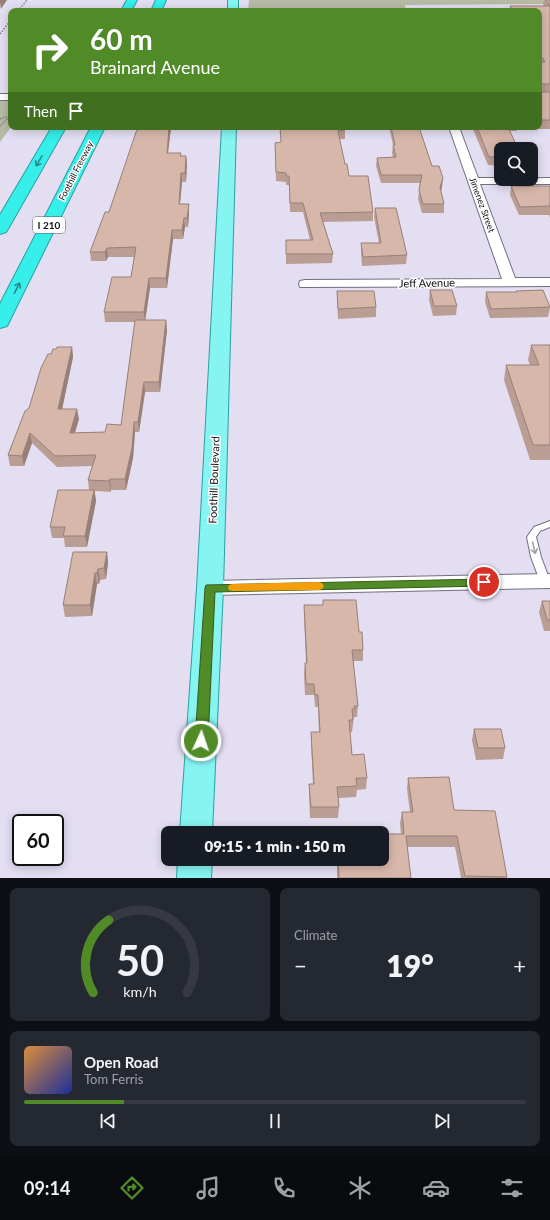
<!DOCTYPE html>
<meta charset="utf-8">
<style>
body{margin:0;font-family:Lato,sans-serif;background:#242831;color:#f1f3f6;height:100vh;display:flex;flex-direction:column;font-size:15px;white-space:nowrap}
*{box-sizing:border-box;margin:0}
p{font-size:13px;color:#9ea1a6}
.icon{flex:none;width:22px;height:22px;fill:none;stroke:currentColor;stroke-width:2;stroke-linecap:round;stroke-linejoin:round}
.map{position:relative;height:878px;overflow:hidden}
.sheet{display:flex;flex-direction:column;gap:10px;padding:10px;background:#0d0f14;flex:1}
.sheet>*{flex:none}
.hud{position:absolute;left:8px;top:8px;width:534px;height:122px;border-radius:8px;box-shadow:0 2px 10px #0003;background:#518b28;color:#fff;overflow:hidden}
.buttons{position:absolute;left:494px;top:142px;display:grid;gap:8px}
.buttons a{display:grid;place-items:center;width:44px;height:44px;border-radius:8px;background:#171b24;box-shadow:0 2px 10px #0003;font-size:20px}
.speed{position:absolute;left:12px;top:814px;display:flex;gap:8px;font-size:20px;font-weight:700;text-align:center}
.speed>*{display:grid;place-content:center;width:52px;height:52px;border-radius:50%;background:#171b24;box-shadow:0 2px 10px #0003;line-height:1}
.speed .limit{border:2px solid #111;border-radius:6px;background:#fff;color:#111}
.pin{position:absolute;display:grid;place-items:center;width:34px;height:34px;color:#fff;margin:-17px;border:2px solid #fff;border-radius:50%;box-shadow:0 1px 4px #0007}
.me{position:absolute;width:44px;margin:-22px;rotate:3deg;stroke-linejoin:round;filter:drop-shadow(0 0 3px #0008)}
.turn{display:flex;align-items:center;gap:14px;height:84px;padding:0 16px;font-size:18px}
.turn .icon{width:52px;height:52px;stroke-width:2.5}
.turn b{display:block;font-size:28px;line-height:34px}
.then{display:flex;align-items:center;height:38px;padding:0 16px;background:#0003;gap:8px;font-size:15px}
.big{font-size:30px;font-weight:800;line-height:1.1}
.sheet .tile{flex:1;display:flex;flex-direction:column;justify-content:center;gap:6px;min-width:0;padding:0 14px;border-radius:8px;background:#242831}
.sheet .dial{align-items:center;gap:0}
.dial svg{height:104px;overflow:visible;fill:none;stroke:#363941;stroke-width:7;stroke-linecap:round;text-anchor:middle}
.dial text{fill:#f1f3f6;stroke:none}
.song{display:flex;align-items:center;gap:12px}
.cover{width:48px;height:48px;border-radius:6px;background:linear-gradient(135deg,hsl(30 70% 55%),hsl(230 70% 35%))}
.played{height:4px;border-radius:2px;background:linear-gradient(90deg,#518b28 20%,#363941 20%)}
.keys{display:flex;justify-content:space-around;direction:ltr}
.heat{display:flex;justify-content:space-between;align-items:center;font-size:22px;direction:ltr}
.sheet .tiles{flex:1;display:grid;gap:10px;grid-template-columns:1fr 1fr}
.tile:last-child{grid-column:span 2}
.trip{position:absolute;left:161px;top:826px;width:228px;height:40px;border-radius:8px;background:#171b24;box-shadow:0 2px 10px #0003;font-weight:800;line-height:40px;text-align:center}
.menu{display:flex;height:64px;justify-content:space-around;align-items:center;background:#090b0e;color:#9ea1a6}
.menu .icon{width:28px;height:28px}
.menu .active{color:#518b28}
.menu b{font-size:18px;color:#f1f3f6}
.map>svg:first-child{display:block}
.green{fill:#b7baa4}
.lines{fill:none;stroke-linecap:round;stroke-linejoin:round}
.lane-casing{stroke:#726e7f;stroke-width:2}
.street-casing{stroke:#726e7f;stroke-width:2}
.primary-casing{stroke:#2aa1a0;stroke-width:2}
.highway-casing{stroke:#2aa1a0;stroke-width:2}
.path{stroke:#858290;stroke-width:1.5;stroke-dasharray:1.5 1.5;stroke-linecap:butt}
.lane{fill:#fff;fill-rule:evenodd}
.street{fill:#fff;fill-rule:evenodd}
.primary{fill:#86f5f2;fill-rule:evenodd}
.highway{fill:#36eeea;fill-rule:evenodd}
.wall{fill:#ba9d93}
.shaded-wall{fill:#978078}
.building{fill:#d8b7ab;stroke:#978078}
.oneway{stroke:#268b8c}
.oneway2{stroke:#a1a0a3}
.route{fill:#518b28;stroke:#355a1a}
.slow{fill:#f59e0b}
.labels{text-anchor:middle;stroke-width:3;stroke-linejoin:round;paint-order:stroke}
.far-street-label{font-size:9px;fill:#131118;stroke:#fff}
.shield{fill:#fff;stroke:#5a585d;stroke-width:1}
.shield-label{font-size:10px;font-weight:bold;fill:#131118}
.street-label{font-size:11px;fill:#131118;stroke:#fff}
</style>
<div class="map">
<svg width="550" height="878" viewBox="0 0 550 878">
<rect width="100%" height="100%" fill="#e3def2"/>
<!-- green -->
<path class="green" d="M249,0H550V4L405,5L406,10L248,11Z
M0,101H11V127L0,142Z"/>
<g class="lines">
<defs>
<path id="lane" d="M550,521V527L540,531L536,537L541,557L550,581L548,583H542L540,581L531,557L527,537L534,527Z"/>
<path id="street" d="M0,94H11V100H0Z
M449,127H459L478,178H501V179L550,178V184H480L515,278H550V286L300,287L299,284L300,281L305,280L502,279Z
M550,574V588L210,595L203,593L201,588L203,583L210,581Z"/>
<path id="primary" d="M228,0H238V11H228Z
M222,127H236L223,588L212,833H180L197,588Z
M178,859H212L211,878H177Z"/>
<path id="highway" d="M127,0H137L131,11H121Z
M156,0H166L161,11H151Z
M52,127H66L8,229L6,232L0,234V215Z
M91,127H105L9,322L7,326L0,328V304Z"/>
</defs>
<!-- lane casing -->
<use href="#lane" class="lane-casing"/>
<!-- street casing -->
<use href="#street" class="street-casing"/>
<!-- primary casing -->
<use href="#primary" class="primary-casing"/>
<!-- highway casing -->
<use href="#highway" class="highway-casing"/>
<!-- path -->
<path class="path" d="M18,11L27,0
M0,34L11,20
M0,119L9,116
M0,126L11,115"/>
<!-- lane -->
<use href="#lane" class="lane"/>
<!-- street -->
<use href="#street" class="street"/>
<!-- primary -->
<use href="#primary" class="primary"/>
<!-- highway -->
<use href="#highway" class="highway"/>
</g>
<!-- wall -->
<path class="wall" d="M544,0H550V129H517V131H510L501,149V166L488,165L472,127H539V11H509L510,6H544L543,5Z
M139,127H171L168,153H181V156H186L187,164L186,182H182L180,204H189V213L188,227H185L183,239H173L167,288H150L145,320H166L167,330L160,392H145L139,432H135L133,458L126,490H111V492L95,491L96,501L87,547H65L64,538H52L50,527L89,490L88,480L92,466L57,467L32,443L24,466H10L8,455L29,408L51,354L72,347L73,357L62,409L79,419L75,433L105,432L121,425L135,322H105L104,312L131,277L134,257H108L106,261H91L90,252L109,212Z
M280,127L345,130V139H339L345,164L349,176L373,212V221L323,222L333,254L332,263L286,264V240H310L303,212H290L289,185H286V182L276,181L275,143L281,142Z
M389,127H442V130H420L432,166L442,187L441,191L444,204V213H422L418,199L420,183H381L376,166L377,158H393L392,153L393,145Z
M511,186H550V218L549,215H519L510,195Z
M375,208L407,255L406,264L362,266L361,252V243H379L374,217Z
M430,290L457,306L456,315L433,316L429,300Z
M337,291L376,307V317L338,319L337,300Z
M516,291L550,307L548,317L490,318L485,302L486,292H516Z
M531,345H550V460H530L504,380L506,365H530L528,360Z
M107,552L108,563L106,579L100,580L99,584H97L92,616L65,617L63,605Z
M542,601H550V631H544L539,612Z
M304,605L359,632L363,650V661H353L358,706L357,717H354L352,732H350L352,755L367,778L366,789L357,790L356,797L338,798L339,807L338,818H310L309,795V784H313L311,744V732H319L318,707H315L314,695H305L304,674L305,663H306L304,616Z
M474,729L505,748L503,759L476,760L472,740Z
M408,778L454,810L507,877V878H461L455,847H407L411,878H337V859H382L401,834L400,823L402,812H410L407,789Z"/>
<!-- shaded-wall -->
<path class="shaded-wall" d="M0,0H7L1,9L0,3Z
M169,127H171L167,161V153Z
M186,156L187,164L186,182L185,173Z
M181,173L182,182L179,213V204Z
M443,178L442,187L439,196L440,187Z
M189,204V213L188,227L187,218Z
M184,218L185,227L183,239L182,230Z
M172,230L173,239L167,288L166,278Z
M107,248L108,257L106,261L105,252Z
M149,278L150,288L145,322L144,312Z
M166,320L167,330L160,392L159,382Z
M72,347L73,357L60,419L58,409Z
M144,382L145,392L139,432L138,422Z
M77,409L79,419L71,444L70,433Z
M134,422L135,432L133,458L126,490L125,479Z
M30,433L32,443L24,466L22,456Z
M110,479L111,490V492L109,481Z
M94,490L96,501L87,547L85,536Z
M107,552L108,563L106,579L104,568Z
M98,569L100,580L99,584L97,573Z
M95,573L97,584L92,616L90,605Z"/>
<!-- building -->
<path class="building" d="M546,0H550V6Z
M510,6H550V84H539V92H550V120H539V62H545L539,53V11H513Z
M139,127H169L167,153H181L180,156H186L185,173H181L179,204H189L187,218H184L182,230H172L166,278H149L144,312H104L112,277H131L136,247L107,248L105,252H90L105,212H109L136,132Z
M280,127H344L345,130L338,131L345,164H347L349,176H368L373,212L320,213L333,254H286V240H313L303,203H290L289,176H286V173L276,172L275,143L281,142Z
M391,127H419L432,166H439L443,178L440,187L444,204H423L419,190L422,175H381L377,158L396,157L393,145H395Z
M477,127H508L518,149H501V157H489Z
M511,186H550V206L520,207Z
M375,208H396L407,255L363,257L361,243H381Z
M430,290H452L457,306H434Z
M543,290L550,307L491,309L486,292H517L516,291Z
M337,291H374L376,307L338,309Z
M135,320H166L159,382H144L138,422H134L132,448L125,479H110L109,481L88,480L96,455L55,456L30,433L22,456L8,455L25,411L29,408L41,368L48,354H51L53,349H56L57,347H72L58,409H77L70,433L105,432L107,424L121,425Z
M531,345H550V445H533L506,365H539Z
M58,490H94L85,536H63L65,527H50Z
M73,552H107L104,568L98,569L97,573H95L90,605H63Z
M323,600H356L359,632H362L363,650H352L358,706H354L355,709H352L353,720H349L352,755L364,754L367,778H356L357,786L337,787L339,807H311L309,784H314L311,732H320L318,695H315L314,684H306L305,663H307L304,605H323Z
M542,601H550V620H547Z
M474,729H501L505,748H478Z
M449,777L454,810L495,811L507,877L465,876L457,836H406L411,878H339L338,859H382V834H404L402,812H413L408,778Z"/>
<!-- one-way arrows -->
<defs><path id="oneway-shaft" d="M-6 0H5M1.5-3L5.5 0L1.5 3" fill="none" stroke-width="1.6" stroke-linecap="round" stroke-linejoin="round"/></defs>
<g class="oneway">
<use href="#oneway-shaft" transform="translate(39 161) rotate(120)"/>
<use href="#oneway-shaft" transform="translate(17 288) rotate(-63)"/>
</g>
<use class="oneway2" href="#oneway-shaft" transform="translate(534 548) rotate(77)"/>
<!-- route -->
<path class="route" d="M484,579L487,580L489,582L487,585L484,586L215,592L208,741L206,745L201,746L197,745L195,741L205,588L206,585Z"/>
<!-- slow -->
<path class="slow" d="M319,582L322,583L324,586L322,589L319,590L233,591L229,590L228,588L229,585L233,584Z"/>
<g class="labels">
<!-- far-street labels -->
<g class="far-street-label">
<text transform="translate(76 171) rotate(-63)" y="3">Foothill Freeway</text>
<text transform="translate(482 205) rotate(70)" y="3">Jimenez Street</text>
</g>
<!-- shield labels -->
<rect class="shield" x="33" y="217" width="32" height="16" rx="3"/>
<g class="shield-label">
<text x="49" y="229">I 210</text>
</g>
<!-- street labels -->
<g class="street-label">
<text transform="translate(427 283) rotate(-1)" y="4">Jeff Avenue</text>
<text transform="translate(214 480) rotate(-88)" y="4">Foothill Boulevard</text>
</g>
</g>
</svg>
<div class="buttons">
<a><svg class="icon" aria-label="search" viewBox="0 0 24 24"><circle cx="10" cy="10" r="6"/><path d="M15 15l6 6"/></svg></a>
</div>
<div class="speed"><div class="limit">60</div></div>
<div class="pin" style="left:484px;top:582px;background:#d93025"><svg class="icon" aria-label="arrive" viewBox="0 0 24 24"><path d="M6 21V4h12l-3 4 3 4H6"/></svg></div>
<svg class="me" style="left:201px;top:741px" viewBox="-20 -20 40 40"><circle r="17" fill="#518b28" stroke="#fff" stroke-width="3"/><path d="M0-11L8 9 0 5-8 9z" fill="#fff"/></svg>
<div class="trip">09:15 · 1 min · 150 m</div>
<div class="hud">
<div class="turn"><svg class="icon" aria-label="right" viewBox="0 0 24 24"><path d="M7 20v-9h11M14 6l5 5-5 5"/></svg><div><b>60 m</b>Brainard Avenue</div></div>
<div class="then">Then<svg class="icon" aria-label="arrive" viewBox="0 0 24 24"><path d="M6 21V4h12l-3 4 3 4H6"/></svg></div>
</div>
</div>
<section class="sheet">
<div class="tiles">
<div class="tile dial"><svg viewBox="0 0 100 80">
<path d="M14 69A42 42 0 1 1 86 69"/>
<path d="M14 69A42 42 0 0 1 26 13" stroke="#518b28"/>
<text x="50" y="56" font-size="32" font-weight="700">50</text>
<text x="50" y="72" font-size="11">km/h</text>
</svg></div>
<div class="tile"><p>Climate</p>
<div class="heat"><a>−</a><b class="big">19°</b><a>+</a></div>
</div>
<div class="tile">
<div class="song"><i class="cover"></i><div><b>Open Road</b><p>Tom Ferris</p></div></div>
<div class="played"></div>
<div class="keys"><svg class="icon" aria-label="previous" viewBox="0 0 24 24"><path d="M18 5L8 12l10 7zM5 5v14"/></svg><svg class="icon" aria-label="pause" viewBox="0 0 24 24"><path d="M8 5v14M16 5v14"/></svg><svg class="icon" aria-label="next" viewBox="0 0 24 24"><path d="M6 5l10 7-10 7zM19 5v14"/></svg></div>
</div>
</div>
</section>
<nav class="menu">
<b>09:14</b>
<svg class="icon active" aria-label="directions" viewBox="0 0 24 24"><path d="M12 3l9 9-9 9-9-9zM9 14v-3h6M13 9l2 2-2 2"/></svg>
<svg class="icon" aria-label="music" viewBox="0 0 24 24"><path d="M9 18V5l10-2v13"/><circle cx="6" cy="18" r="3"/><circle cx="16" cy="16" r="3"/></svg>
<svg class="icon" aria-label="phone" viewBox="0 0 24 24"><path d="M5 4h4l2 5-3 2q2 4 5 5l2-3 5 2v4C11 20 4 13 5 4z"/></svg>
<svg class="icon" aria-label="climate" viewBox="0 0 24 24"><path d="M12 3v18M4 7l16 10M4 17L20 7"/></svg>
<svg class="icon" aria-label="car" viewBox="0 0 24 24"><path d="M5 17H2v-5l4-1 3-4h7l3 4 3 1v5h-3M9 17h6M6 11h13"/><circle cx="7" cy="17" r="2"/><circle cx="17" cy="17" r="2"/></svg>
<svg class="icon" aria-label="filters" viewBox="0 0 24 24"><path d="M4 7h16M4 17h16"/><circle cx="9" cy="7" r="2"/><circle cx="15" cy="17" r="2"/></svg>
</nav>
